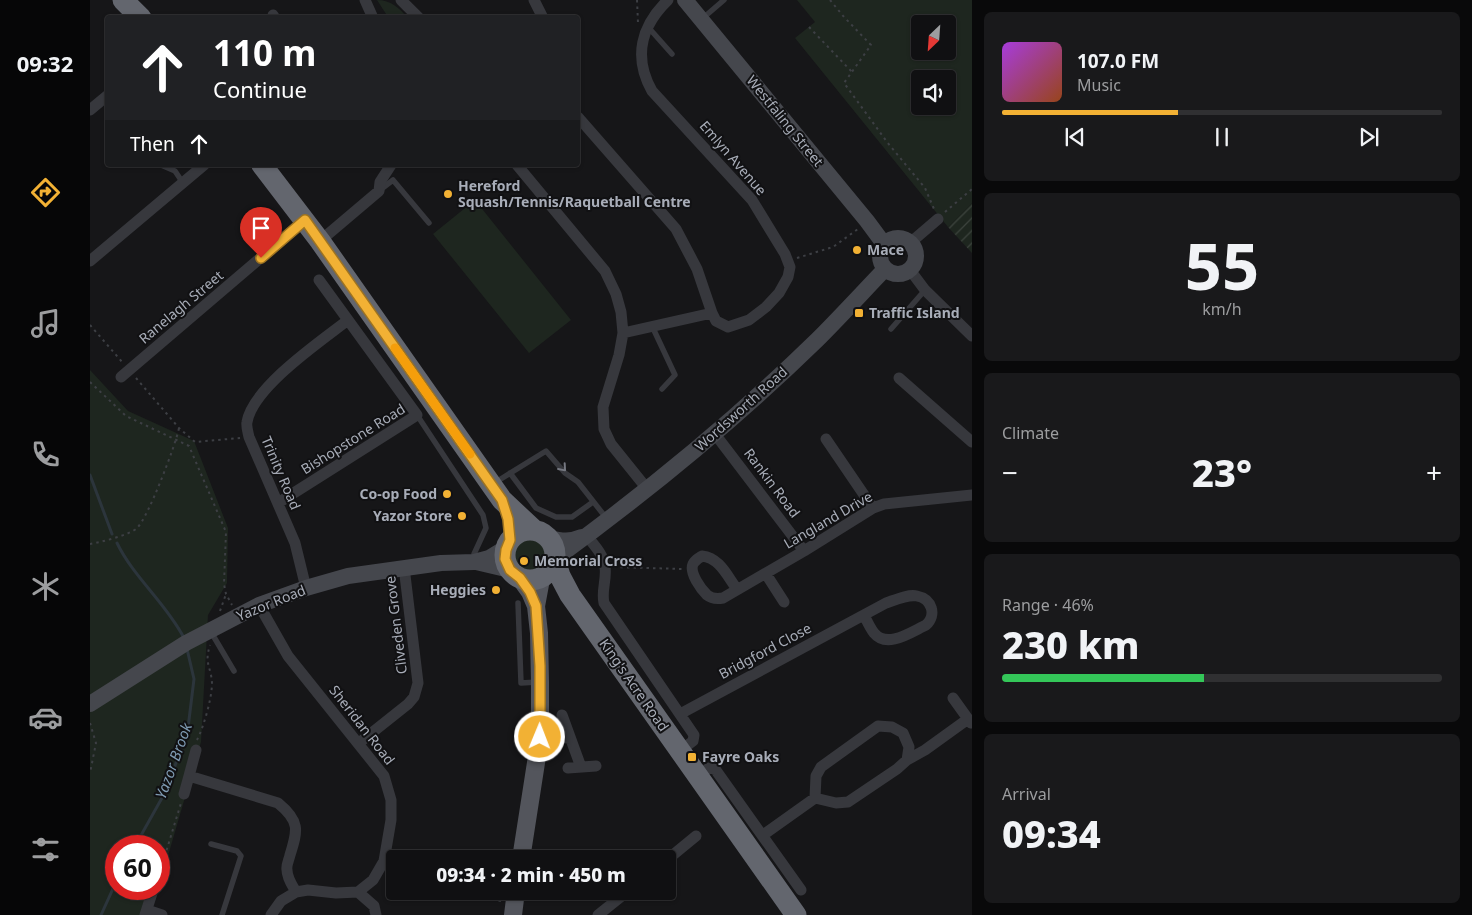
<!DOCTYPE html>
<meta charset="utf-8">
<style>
body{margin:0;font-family:"Noto Sans",sans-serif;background:#19191b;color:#f1f3f6;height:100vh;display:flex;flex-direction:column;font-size:19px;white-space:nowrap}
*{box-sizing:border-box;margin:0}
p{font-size:16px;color:#9c9d9f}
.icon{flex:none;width:28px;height:28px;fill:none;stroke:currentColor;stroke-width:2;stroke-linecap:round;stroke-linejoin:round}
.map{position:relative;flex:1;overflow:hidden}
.side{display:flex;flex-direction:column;gap:12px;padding:12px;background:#09090a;width:500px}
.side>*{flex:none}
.top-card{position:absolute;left:15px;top:15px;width:475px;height:152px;border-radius:5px;box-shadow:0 1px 4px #0004,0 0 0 1px #303032;background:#202124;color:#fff;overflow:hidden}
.needle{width:32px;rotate:205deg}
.controls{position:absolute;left:821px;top:15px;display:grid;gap:10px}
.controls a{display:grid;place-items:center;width:45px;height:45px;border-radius:5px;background:#101012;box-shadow:0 1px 4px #0004,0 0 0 1px #303032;font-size:25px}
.speed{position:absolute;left:15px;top:835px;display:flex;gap:10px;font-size:25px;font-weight:700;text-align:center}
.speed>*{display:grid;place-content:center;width:65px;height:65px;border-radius:50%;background:#101012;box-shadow:0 1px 4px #0004,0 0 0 1px #303032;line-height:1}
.speed .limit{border:8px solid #d22;background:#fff;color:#111}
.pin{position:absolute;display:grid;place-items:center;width:42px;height:42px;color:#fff;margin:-51px -21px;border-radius:50% 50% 50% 0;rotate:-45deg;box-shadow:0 0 5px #0007}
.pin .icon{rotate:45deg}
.me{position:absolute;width:55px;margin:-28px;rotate:1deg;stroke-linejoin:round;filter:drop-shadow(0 0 4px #0008)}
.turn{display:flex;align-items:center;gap:18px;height:105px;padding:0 25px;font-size:22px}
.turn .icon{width:65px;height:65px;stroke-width:2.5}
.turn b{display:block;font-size:35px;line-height:42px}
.then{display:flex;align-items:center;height:48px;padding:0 25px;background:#0003;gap:10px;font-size:19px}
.big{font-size:38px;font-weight:800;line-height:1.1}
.side .widget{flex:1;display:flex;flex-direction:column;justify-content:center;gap:8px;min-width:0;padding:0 18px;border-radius:8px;background:#19191b}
.side .dial{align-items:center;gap:0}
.dial b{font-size:65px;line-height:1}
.song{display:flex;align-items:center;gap:15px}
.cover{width:60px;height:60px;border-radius:8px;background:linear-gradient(135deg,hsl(280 70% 55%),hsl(20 70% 35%))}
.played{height:5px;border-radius:2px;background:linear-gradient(90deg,#f2b134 40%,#303032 40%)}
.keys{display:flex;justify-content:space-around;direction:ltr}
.heat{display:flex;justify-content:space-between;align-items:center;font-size:28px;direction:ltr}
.charge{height:8px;border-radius:4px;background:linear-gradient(90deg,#34c759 46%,#303032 0)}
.trip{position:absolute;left:296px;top:850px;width:290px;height:50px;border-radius:5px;background:#101012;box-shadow:0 1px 4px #0004,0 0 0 1px #303032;font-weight:800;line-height:50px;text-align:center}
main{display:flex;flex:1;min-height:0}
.tab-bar{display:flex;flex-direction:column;width:90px;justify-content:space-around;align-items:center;background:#060607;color:#9c9d9f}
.tab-bar .icon{width:35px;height:35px}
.tab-bar .selected{color:#f2b134}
.tab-bar b{font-size:22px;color:#f1f3f6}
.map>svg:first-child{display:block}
.green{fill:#1e261f;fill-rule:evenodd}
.garden{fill:url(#garden-furrows)}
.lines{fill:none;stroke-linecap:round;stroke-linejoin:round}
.stream{stroke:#2c353c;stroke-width:3}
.path{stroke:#3d3f44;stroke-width:2;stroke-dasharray:2.5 4;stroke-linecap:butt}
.lane{stroke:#37383d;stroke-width:5.5}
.street{stroke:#37383d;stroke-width:11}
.secondary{stroke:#45474d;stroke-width:16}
.primary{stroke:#53555c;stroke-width:18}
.highway{stroke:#63666e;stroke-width:21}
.oneway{stroke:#757881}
.route-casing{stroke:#9d7322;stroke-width:12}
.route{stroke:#f2b134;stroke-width:9}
.slow{stroke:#f59e0b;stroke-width:9}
.poi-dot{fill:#f2b134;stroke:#111113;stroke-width:2}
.labels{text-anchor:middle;stroke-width:4;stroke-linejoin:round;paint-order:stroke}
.street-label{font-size:14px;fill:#a8adb8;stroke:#111113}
.poi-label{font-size:14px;font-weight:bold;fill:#a8adb8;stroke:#111113;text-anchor:start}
.water-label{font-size:15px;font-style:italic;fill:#7f9bb3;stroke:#111113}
</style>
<main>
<nav class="tab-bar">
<b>09:32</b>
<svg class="icon selected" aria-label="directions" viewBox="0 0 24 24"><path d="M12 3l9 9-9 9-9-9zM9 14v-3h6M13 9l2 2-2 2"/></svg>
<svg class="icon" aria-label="music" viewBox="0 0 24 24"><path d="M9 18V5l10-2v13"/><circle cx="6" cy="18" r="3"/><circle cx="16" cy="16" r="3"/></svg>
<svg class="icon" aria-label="phone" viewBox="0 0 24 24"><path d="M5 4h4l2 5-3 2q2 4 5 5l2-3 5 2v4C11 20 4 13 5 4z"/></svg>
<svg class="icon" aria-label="climate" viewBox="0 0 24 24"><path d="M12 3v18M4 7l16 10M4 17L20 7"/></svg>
<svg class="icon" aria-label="car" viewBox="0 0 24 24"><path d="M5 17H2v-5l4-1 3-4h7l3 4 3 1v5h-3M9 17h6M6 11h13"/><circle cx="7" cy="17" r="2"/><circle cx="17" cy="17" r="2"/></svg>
<svg class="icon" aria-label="filters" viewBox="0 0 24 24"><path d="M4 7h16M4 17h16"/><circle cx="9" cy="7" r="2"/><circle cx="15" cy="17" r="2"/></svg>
</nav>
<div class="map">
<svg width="882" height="915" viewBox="0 0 882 915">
<defs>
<pattern id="garden-furrows" width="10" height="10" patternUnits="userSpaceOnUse" patternTransform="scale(1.25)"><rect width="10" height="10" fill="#1e261f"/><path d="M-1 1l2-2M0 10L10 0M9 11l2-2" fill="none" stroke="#3c433d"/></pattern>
</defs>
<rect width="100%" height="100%" fill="#161618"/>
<!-- green -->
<path class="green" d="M287,0C301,0 309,8 317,17H298Z
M707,0H882V203L858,227L705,38L725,22ZM830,24H858V51H830ZM830,79H858V106H830Z
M385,200L481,320L439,353L343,234Z
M0,370L38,411L104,441L138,528L137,583L118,615L111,742L69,887V846H26V889H68L60,915H0Z
M436,538C455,541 469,556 451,573C433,576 421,567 421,549L428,540Z"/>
<!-- garden -->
<path class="garden" d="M882,203V253L858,227Z"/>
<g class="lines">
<!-- stream -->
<path class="stream" d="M0,475L22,534
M27,543C44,578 76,603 94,638
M45,846L77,789L98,728L104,679L97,649
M11,915L26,882"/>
<!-- path -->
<path class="path" d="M547,0L548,23
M740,0L754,17L781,45L754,83L797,142L835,188L844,209
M719,27L762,72
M855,212L882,189
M707,258L743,247L768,229
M0,325L33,363
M46,378L89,428L105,442L150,438
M0,382L36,416L99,446L136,532L134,584L136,594L142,605
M0,544C11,542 40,535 47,528C58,518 86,444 89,428
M524,567L592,569
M130,611L136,594
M0,723L6,743L0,773
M107,740C114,726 122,698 122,683C121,666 114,664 120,645
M69,875L91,803
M378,891L381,894L411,901"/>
<!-- lane -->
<path class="lane" d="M613,18L634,0
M558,27L582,54
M71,165L85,171L93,183
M290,190L303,180L339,223
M562,326L585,375L572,389
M801,329L835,290
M327,415L393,515L396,528L384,554V559
M420,473L446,508L466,517H482L503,502
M406,482L456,451L475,473L488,482L517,519
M428,603L431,683L448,682
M121,632L144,671
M121,844L147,851L151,856L132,915"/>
<!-- street -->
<path class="street" d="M275,0L283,18
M311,0L329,18
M444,0L453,18
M578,0C551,26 543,57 562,91L662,200L695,254L700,267L698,277L689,293L676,307L659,320L638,327L626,321L622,313
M183,15L185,18
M0,110L18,95
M488,117L586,229L607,269L622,313L533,333
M427,165L515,271L526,294L531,312L533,333L529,355L513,407L514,429L521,444L558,490
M230,241L289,191L290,182L301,165
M820,243L848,219
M0,261L114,165
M820,270L835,290L882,336
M31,377L215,220
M809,378L882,442
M625,434L714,551
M736,439L783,508
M188,503L327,415L229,280
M497,536C504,545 514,555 515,567C517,579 511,591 514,603L604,735L603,741L590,751
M676,574L694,602
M216,588L205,543L159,437C158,432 156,426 157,422C163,387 231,341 258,320
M647,589C637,576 630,558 612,556C609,558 605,560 603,564C599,573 611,589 617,595C622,599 628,599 633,598L714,551L783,508L794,504L882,495
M169,605L198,656L294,776L301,800V820L294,861L283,880L268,892L246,893L218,890L206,892L191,901L181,915
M863,698L881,723
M590,714L796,603C805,600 818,594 827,596C842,599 847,615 836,625C821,632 797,649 784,633C780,628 777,621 774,615
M472,715L491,767
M450,737L480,738
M269,743L318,704L324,697L328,683L314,567
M478,768L506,766
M99,776L106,750
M608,776L619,768L625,769L711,890
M94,794L99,776L188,803C210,821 208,830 200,855C199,860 196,865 197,870C197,878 202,885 206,892
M725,798L726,776L731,767L788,726L802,727L813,733L819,747L817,760
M673,835L725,798L746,803L758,802L807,769L817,760L835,750L878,719
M578,859L606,836
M268,892L284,906L286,915
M57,910L72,915
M55,915L62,893
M508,915L538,891"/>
<!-- secondary -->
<path class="secondary" d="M595,0L777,221L794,244
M790 256a18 18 0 1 1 36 0a18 18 0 1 1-36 0Z
M459,538C472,541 480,542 492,537
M465,559C557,492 645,420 727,340C750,317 772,293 795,269
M386,562L420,570
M0,704L96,643L169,605L216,588L258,576L351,563L384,562L399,558L417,547"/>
<!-- primary -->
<path class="primary" d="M430,578L440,592L446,606
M431,859L450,737V682L449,633L446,606L451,579
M423,915L426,891"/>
<!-- highway -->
<path class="highway" d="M33,0L51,18
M172,165L230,241L412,500L444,530
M415 555a25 25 0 1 1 50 0a25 25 0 1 1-50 0Z
M465,560L470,576L480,595L706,915"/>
</g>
<!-- one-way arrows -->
<defs><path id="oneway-chevron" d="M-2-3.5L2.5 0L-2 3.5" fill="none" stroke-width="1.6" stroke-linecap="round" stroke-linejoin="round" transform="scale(1.25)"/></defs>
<use class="oneway" href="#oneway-chevron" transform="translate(473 468) rotate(49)"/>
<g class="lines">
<defs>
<path id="route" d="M171,258L215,220L412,500L418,519L420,540L416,550L415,559L420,570L430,578L440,592L446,606L450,666V737"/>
</defs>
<!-- route casing -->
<use href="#route" class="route-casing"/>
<!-- route -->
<use href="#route" class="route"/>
<!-- slow -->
<path class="slow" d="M305,348L380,454"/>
</g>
<!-- markers -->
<g class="poi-dot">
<circle cx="358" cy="194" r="5"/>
<circle cx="767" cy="250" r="5"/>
<rect x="764" y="308" width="10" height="10" rx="2.5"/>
<circle cx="357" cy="494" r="5"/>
<circle cx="372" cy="516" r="5"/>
<circle cx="434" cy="561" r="5"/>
<circle cx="406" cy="590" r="5"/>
<rect x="597" y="752" width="10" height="10" rx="2.5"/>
</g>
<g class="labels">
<!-- street labels -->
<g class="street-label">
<text transform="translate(695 121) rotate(51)" y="5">Westfaling Street</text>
<text transform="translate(643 158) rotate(49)" y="5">Emlyn Avenue</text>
<text transform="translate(91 307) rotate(-40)" y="5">Ranelagh Street</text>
<text transform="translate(651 409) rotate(-42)" y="5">Wordsworth Road</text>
<text transform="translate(263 439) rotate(-32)" y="5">Bishopstone Road</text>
<text transform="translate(191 473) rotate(67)" y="5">Trinity Road</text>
<text transform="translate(682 483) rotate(53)" y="5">Rankin Road</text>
<text transform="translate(738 520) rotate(-30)" y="5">Langland Drive</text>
<text transform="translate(181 603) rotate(-22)" y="5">Yazor Road</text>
<text transform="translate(306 625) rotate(-97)" y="5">Cliveden Grove</text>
<text transform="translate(675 651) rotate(-28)" y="5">Bridgford Close</text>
<text transform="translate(544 685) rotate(55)" y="5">King's Acre Road</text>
<text transform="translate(272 725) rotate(52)" y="5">Sheridan Road</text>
</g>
<!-- poi labels -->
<g class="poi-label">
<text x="368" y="191">Hereford<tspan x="368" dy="16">Squash/Tennis/Raquetball Centre</tspan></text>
<text x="777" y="255">Mace</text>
<text x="779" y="318">Traffic Island</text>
<text x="347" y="499" text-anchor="end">Co-op Food</text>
<text x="362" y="521" text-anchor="end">Yazor Store</text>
<text x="444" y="566">Memorial Cross</text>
<text x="396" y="595" text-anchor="end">Heggies</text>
<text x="612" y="762">Fayre Oaks</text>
</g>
<!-- water labels -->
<g class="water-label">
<text transform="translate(84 761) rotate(-70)" y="5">Yazor Brook</text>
</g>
</g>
</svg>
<div class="controls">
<a><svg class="needle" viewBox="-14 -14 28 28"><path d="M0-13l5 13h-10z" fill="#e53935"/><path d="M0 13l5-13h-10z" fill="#9c9d9f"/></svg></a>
<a><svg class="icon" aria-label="sound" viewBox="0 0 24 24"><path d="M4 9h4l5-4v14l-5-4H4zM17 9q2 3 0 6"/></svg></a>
</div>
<div class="speed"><div class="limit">60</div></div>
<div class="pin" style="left:171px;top:258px;background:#d93025"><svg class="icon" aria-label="arrive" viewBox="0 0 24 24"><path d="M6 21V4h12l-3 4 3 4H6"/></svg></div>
<svg class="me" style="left:450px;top:737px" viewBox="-20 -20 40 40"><circle r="17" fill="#f2b134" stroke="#fff" stroke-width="3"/><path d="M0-11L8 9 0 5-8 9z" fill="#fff"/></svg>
<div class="trip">09:34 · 2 min · 450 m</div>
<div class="top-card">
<div class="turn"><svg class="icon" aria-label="ahead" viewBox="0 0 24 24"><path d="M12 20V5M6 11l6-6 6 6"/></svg><div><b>110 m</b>Continue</div></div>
<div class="then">Then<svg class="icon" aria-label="ahead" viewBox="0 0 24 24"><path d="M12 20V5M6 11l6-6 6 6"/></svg></div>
</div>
</div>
<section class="side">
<div class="widget">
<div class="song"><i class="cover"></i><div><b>107.0 FM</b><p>Music</p></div></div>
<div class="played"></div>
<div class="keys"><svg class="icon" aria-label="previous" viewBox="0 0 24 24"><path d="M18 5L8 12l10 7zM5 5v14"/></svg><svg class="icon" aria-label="pause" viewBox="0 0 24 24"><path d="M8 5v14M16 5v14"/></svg><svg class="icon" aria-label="next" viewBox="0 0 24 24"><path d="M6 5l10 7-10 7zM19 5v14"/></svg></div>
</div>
<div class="widget dial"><b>55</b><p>km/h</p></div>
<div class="widget"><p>Climate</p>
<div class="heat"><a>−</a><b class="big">23°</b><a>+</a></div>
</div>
<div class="widget"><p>Range · 46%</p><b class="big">230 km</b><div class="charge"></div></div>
<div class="widget"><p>Arrival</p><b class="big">09:34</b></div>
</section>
</main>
